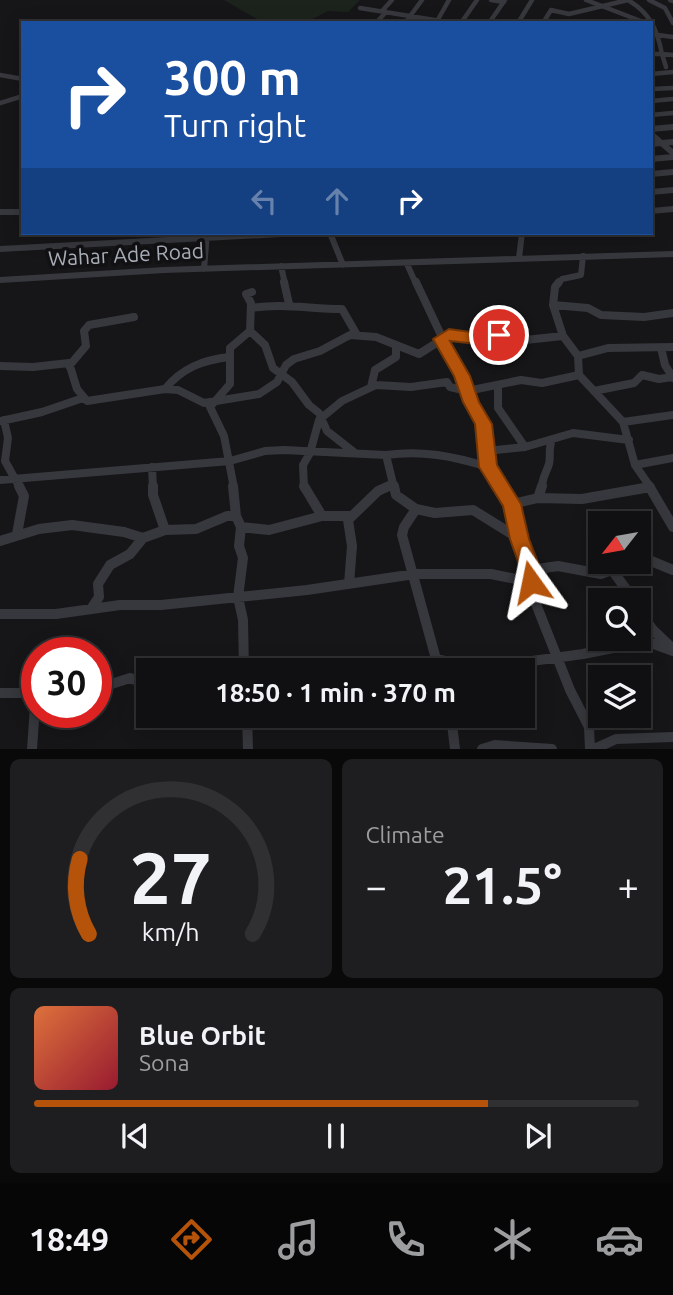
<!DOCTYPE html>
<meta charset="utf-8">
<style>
body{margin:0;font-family:Ubuntu,sans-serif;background:#1e1e20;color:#f1f3f6;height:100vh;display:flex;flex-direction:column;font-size:26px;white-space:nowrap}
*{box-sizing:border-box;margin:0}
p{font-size:23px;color:#9c9d9f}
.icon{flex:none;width:38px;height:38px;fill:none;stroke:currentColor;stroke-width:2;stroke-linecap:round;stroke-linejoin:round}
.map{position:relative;height:749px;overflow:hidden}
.details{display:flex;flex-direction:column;gap:10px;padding:10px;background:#09090a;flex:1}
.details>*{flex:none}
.guide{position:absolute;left:21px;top:21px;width:632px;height:214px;border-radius:0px;box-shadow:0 4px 18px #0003,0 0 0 2px #303032;background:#1a4fa0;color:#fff;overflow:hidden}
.needle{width:46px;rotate:239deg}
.tools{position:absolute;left:588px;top:511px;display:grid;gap:14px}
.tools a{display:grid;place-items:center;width:63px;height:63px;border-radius:0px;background:#101012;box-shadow:0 4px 18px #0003,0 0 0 2px #303032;font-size:35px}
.speed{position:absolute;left:21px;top:637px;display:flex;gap:14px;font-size:35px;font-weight:700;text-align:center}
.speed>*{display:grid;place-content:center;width:91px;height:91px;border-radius:50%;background:#101012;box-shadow:0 4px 18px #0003,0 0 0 2px #303032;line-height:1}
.speed .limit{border:10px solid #d22;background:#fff;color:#111}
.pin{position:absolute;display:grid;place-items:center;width:60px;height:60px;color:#fff;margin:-30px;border:4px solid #fff;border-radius:50%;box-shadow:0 2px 7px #0007}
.me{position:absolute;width:77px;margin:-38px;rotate:348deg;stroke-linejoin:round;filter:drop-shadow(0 0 5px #0008)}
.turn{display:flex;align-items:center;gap:24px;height:147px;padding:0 28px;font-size:32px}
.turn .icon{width:91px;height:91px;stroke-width:2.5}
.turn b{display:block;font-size:49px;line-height:60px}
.lanes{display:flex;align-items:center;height:66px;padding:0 28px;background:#0003;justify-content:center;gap:35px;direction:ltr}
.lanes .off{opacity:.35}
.big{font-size:52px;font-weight:600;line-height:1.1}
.details .card{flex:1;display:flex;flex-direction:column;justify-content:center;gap:10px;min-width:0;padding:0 24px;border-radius:10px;background:#1e1e20}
.details .dial{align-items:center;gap:0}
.dial svg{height:182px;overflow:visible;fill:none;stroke:#303032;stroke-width:7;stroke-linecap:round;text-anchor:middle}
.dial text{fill:#f1f3f6;stroke:none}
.song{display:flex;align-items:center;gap:21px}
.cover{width:84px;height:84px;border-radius:10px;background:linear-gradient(135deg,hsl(20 70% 55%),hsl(350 70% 35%))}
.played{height:7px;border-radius:4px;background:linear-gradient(90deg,#b45309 75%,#303032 75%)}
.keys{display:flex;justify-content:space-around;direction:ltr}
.heat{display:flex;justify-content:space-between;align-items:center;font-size:38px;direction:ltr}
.details .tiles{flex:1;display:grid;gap:10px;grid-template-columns:1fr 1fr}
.card:last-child{grid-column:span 2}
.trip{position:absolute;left:136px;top:658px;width:399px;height:70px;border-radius:0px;background:#101012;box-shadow:0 4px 18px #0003,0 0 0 2px #303032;font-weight:600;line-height:70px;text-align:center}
.tabs{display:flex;height:112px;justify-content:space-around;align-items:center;background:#060607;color:#9c9d9f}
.tabs .icon{width:49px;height:49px}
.tabs .selected{color:#b45309}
.tabs b{font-size:32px;color:#f1f3f6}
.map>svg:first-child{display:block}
.green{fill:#1c231d}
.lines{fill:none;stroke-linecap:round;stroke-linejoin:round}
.street-far3{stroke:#37383d;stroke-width:4.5}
.street-far2{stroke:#37383d;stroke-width:6}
.street-far1{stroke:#37383d;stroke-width:8}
.street{stroke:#37383d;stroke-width:10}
.route{fill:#b45309;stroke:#753606;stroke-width:2}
.labels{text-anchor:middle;stroke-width:7;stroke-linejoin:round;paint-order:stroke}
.street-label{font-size:21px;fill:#a8adb8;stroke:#111113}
</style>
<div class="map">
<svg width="673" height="749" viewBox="0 0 673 749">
<rect width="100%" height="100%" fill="#161618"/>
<!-- green -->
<path class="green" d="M224,0H360L348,12L328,11L305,23H264Z"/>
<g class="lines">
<!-- street-far3 -->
<path class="street-far3" d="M491,0L504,2
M586,0L646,23
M649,0L665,8L673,23
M670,0L673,1
M360,8L453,23
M382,11L392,0
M376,23L386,12
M405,23L422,0
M436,23L449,0
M461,23L477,0
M489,23L505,0
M518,23L532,0
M543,23L551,10L569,14L628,0C650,13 657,29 662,54L673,55
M658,35L673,37
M651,54H662L666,67
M651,74L673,72
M0,75L23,79
M651,89L673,88
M651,101L673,99
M0,103L23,96
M651,115L673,113"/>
<!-- street-far2 -->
<path class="street-far2" d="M651,129L673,127
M651,134L673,153
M651,144L673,142
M651,159L673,157
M651,174L673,172
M651,192L673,190
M651,211L673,209
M0,212H23
M330,233L343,265
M0,249L299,233
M519,258L522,233
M407,264L416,284
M281,266L285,284
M204,269L207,233
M0,280L164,270L673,254
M558,284L562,279L581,275L583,256"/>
<!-- street-far1 -->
<path class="street-far1" d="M284,282L289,304
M416,282L483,424L488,467L501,488
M559,282L555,287L553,305L563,336L578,356L579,375L623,422L635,465L651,488
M252,292L246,294L251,303L250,331L265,345L273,368L292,382L309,405L319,413L327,431L355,453
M553,305L588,308L601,315L644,317L673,313
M251,308C282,303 311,309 342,309L357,335
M661,348L665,365L673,378
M578,356L608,348L673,347
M0,366L33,367L69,363L77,389L87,401L165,389L178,390L204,403L259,394L277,382L286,365L294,359L320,351L350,335L376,337L419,354L449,335L477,339L505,333L525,340L563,336
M69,366L86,346L84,331L89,325L134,317
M371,387L375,370L396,357V347
M498,388V408L525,447
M165,389C182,368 203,360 229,357
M594,391L634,383L642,375L659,379L673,377
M4,420L8,438L5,461L20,488
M1,421L42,412L83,398
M623,422L673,415
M487,451L525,447L573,433L629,440
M386,455C422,450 453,456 488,467
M635,465L673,458
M152,467L153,488
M0,480L230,461L265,451L284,450L386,455L394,488
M234,488L224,436L210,407L230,384V348L250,331
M304,488L303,465L310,453L319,420L342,401L376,385L411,387L447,382L450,387L467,391L521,380L542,383L579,375
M385,488L393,484
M542,488C542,477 546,474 549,464C551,456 548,449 552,440
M646,488L650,487"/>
<!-- street -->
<path class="street" d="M153,486V495L165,530
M233,486L236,516L241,527L239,546L243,558L238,597L243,620L244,670
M304,486L322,516
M394,486L396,495L416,509
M500,486L512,504L531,570L536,604L570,690L589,727L590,749
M649,486L673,527
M538,498L542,486
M512,504L538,498L582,499L650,487
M241,527L269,530L322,516H351
M17,534L24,496L19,486
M0,541L39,529L72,525L124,532L143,538L165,530L196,529L227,516H236
M639,561H651L673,570
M531,570L558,566L601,574L632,562
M612,570L634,600
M349,584L352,546L348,520L378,491L389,486
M91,609L99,597L98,584L110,565L130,554L143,538
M639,610L653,630L671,647
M0,614H56L120,605H161L307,590L415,574H491L531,582
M436,659L402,535L404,527L416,509L435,513L473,510L520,539
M384,670L436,659L467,666L488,667L583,654L638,643H651L673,651
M96,689L130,678L149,685
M0,693H37
M247,716L248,749
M451,716L455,749
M32,749L36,692
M482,749L495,745L552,749
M594,749L616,739L673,737"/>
</g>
<!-- route -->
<path class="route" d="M449,329L485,334L499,329L507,335L505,338L486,345L450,341L470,376L479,402L492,424L497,465L521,504L529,539L541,570L538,588L531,591L524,588L521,582V570L510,539L503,506L479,467L475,424L463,402L454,376L433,339Z"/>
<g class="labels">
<!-- street labels -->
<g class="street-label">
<text transform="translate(126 255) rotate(-3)" y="7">Wahar Ade Road</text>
</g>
</g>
</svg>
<div class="tools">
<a><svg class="needle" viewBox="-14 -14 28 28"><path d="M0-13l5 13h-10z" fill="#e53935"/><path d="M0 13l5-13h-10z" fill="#9c9d9f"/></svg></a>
<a><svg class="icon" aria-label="search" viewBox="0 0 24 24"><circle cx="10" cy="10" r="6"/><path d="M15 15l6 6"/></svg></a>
<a><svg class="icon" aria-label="layers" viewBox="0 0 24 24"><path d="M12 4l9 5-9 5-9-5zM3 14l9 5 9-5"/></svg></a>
</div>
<div class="speed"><div class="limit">30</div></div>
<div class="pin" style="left:499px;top:335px;background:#d93025"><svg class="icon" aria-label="arrive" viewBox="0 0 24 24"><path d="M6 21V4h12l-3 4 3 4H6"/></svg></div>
<svg class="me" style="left:531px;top:582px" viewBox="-20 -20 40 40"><path d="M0-17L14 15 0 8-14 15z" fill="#b45309" stroke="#fff" stroke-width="4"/></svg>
<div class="trip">18:50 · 1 min · 370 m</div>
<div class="guide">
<div class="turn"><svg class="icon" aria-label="right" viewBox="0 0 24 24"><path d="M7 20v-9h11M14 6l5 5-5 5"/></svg><div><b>300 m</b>Turn right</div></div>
<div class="lanes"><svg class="icon off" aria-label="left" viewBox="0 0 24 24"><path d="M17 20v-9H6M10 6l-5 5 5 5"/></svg><svg class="icon off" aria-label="ahead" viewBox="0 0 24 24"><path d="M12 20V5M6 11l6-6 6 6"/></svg><svg class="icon" aria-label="right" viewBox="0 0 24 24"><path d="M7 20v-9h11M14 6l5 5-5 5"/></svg></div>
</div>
</div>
<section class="details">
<div class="tiles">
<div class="card dial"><svg viewBox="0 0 100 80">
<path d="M14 69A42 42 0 1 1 86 69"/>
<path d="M14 69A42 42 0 0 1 10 36" stroke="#b45309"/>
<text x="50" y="56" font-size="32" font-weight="700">27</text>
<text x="50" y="72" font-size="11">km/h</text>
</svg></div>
<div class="card"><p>Climate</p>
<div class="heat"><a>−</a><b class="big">21.5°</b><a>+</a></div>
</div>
<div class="card">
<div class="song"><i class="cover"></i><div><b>Blue Orbit</b><p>Sona</p></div></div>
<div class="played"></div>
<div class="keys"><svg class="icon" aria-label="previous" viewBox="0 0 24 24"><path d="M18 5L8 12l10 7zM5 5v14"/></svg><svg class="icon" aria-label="pause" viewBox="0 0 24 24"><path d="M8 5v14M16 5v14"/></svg><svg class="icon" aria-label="next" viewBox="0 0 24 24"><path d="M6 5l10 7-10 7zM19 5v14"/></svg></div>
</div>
</div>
</section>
<nav class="tabs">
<b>18:49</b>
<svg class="icon selected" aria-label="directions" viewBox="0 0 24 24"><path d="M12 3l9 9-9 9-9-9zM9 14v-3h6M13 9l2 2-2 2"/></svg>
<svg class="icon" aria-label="music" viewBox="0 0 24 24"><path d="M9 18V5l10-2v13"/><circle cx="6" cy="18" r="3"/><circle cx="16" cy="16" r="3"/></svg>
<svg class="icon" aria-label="phone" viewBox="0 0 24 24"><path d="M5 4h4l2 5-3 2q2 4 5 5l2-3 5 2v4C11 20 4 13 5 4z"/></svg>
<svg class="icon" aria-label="climate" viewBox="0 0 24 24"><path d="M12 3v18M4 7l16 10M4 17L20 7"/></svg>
<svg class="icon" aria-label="car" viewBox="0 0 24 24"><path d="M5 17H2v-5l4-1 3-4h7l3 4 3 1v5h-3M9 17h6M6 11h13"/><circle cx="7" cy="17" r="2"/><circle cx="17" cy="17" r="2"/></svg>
</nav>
